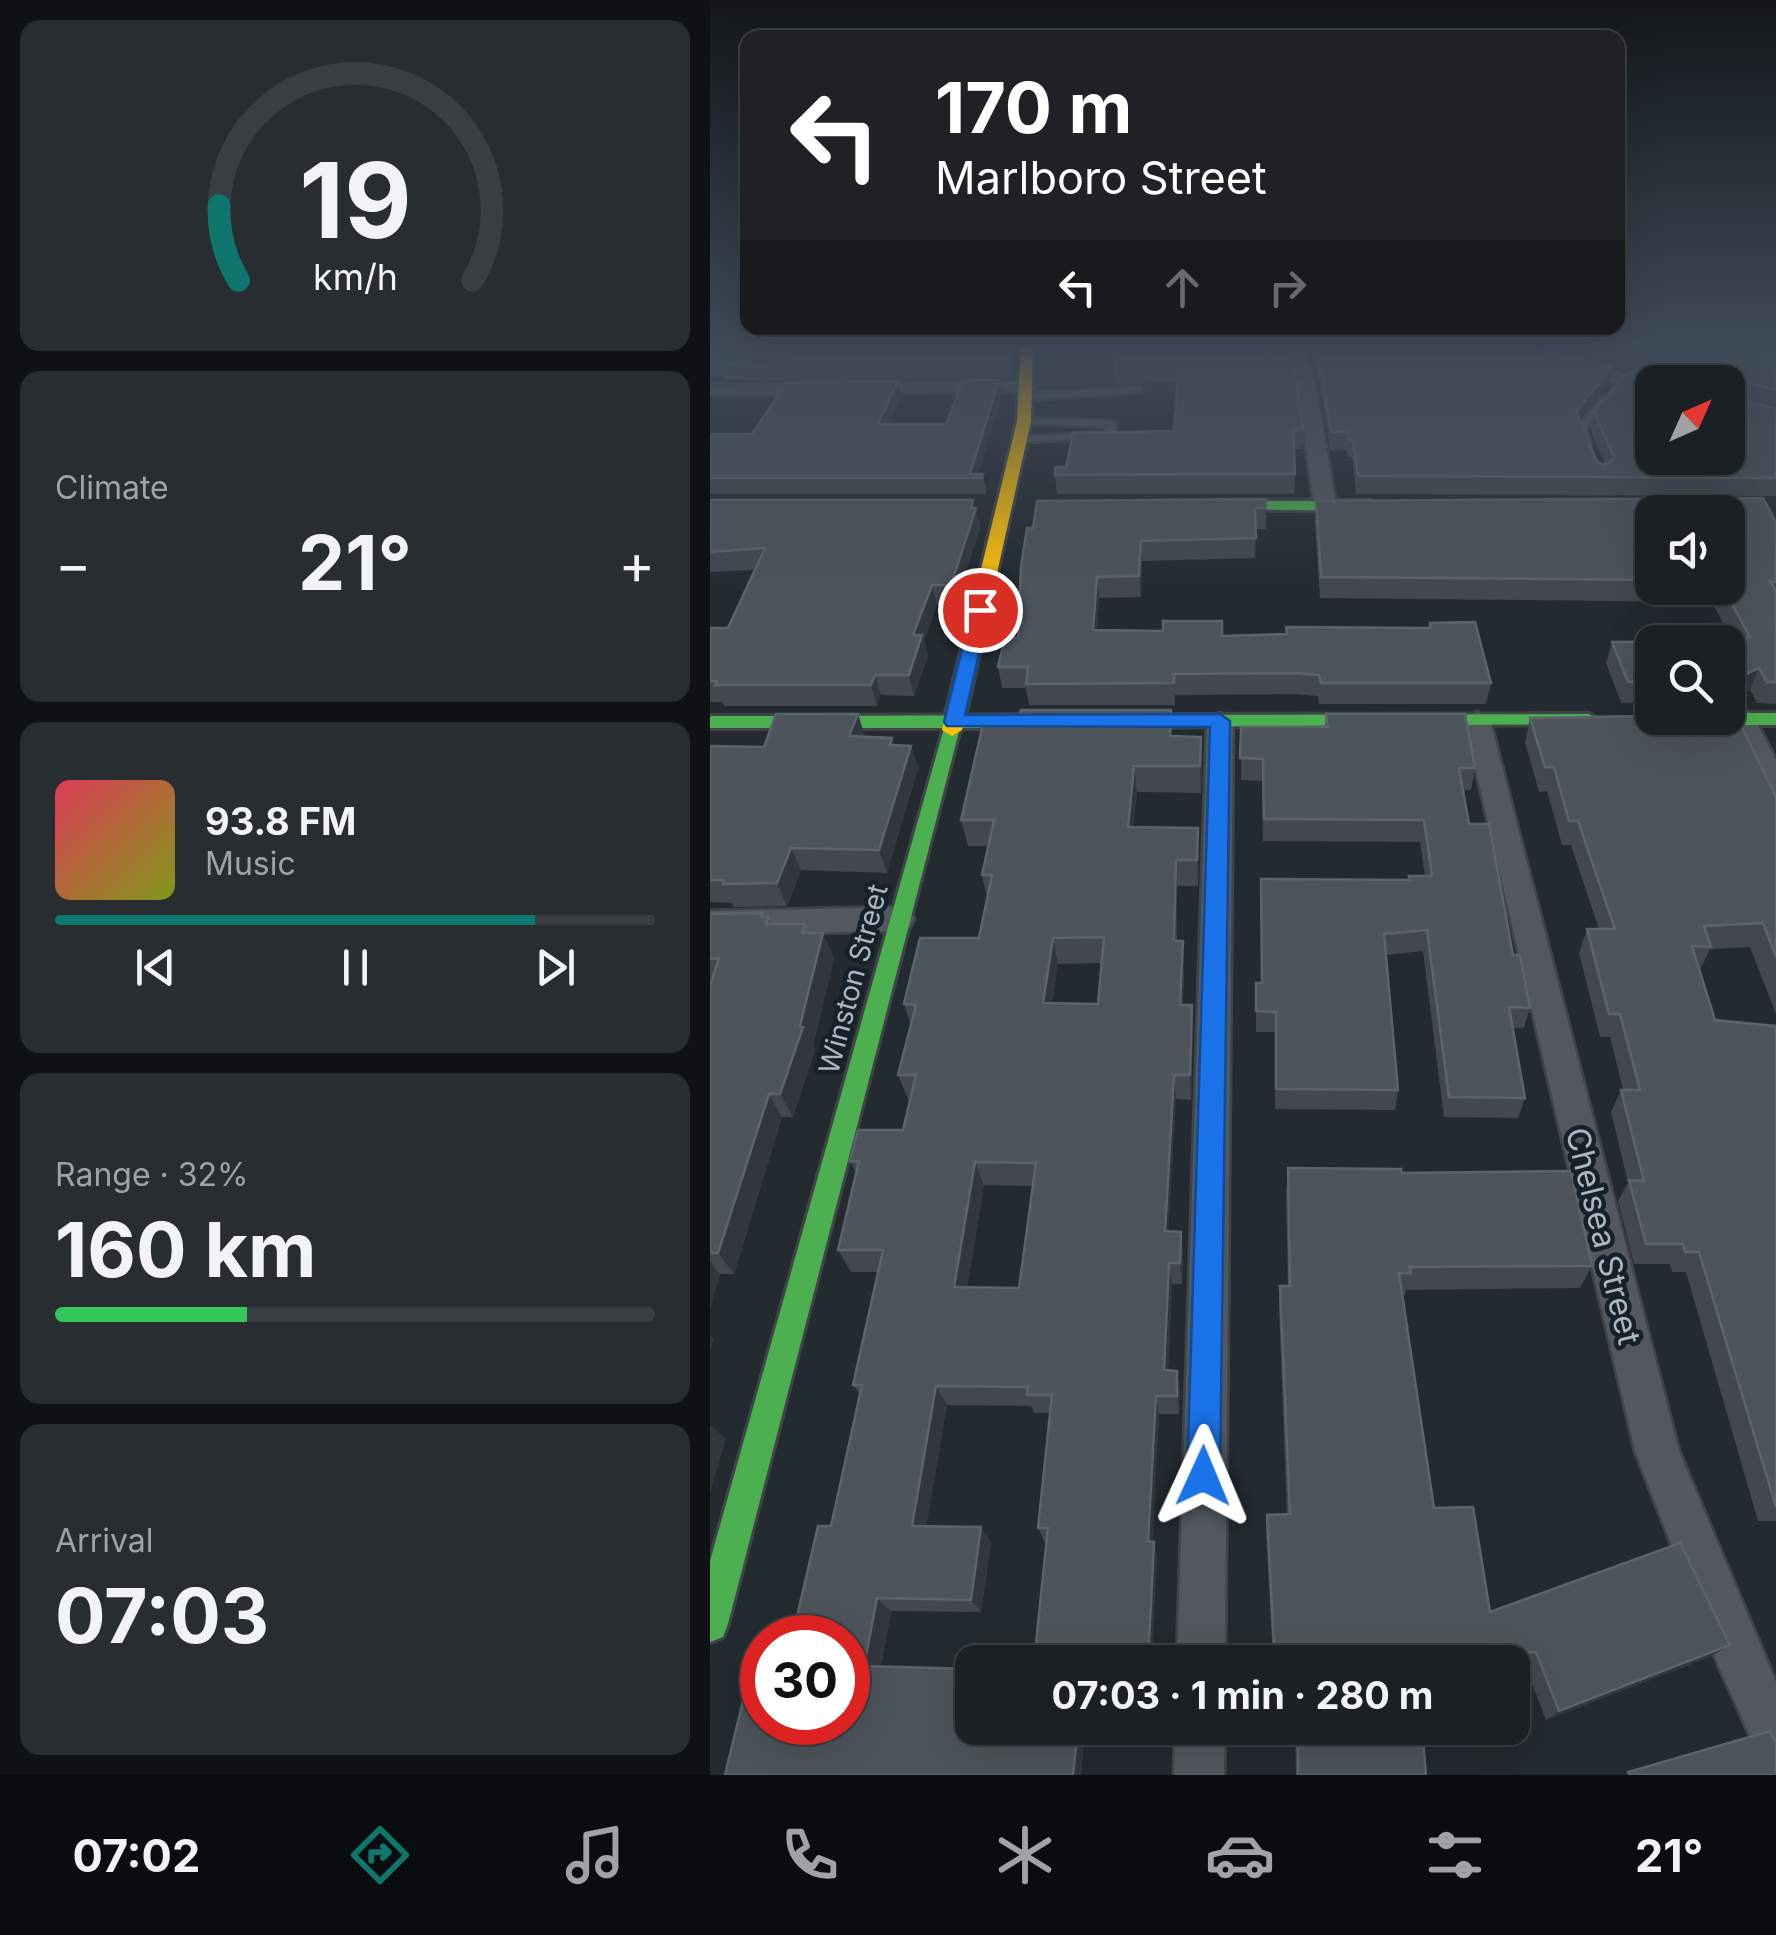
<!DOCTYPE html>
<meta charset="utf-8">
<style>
body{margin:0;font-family:Inter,sans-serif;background:#272d31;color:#f1f3f6;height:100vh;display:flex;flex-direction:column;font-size:38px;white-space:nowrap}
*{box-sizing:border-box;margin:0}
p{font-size:32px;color:#9fa3a6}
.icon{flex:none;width:55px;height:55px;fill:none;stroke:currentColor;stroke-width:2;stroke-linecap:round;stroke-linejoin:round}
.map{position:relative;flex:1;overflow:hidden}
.drawer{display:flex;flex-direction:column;gap:20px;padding:20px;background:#0e1214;width:710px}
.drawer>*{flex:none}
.hud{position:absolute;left:30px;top:30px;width:885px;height:305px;border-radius:20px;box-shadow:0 10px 40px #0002,0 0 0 2px #383e41;background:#202124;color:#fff;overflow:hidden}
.needle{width:65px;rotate:45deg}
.fabs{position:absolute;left:925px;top:365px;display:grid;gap:20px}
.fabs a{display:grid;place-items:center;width:110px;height:110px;border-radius:20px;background:#1a2024;box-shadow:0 10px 40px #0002,0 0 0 2px #383e41;font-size:50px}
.speed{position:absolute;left:30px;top:1615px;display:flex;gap:20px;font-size:50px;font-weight:700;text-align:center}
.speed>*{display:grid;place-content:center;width:130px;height:130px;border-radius:50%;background:#1a2024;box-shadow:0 10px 40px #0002,0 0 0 2px #383e41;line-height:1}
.speed .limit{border:15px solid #d22;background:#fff;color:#111}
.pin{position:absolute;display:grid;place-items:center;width:85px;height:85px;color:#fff;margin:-42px;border:5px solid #fff;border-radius:50%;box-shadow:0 2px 10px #0007}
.me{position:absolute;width:110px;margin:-55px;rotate:1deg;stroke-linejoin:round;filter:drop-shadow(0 0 8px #0008)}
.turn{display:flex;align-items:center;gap:35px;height:210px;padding:0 30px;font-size:45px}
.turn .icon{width:130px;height:130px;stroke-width:2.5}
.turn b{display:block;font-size:70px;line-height:85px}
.lanes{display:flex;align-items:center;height:95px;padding:0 30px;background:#0003;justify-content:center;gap:50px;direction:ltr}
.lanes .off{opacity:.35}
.big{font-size:75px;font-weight:700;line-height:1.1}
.drawer .card{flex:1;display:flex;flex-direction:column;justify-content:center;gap:15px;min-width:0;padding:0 35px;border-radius:20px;background:#272d31}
.drawer .dial{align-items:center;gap:0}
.dial svg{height:260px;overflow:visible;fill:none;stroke:#383e41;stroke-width:7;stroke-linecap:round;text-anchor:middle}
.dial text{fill:#f1f3f6;stroke:none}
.song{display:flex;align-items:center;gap:30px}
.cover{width:120px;height:120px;border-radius:15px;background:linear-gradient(135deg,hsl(350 70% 55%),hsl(70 70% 35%))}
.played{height:10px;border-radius:5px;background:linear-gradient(90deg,#0f766e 80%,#383e41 80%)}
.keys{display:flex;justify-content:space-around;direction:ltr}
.heat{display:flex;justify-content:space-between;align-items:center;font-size:55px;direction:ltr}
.charge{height:15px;border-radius:8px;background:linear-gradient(90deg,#34c759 32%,#383e41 0)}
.trip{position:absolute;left:245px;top:1645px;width:575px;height:100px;border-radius:20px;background:#1a2024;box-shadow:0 10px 40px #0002,0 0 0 2px #383e41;font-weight:700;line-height:100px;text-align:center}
.menu{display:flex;height:160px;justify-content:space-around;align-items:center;background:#0a0d0e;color:#9fa3a6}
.menu .icon{width:70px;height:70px}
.menu .selected{color:#0f766e}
.menu b{font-size:45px;color:#f1f3f6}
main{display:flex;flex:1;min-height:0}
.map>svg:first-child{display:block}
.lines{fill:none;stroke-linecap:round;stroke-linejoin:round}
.lane-casing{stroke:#3f4449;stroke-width:5}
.street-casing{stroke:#3f4449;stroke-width:5}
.fast-casing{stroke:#3f4449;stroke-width:6}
.slow-casing{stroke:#3f4449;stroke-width:6}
.lane{fill:#52585e;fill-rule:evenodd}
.street{fill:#52585e;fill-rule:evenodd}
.fast{fill:#4caf50;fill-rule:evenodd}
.slow{fill:#ffc107;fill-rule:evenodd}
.wall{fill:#42484e;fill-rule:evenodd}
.shaded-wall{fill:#31373d}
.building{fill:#4d545a;stroke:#5c646b;stroke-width:2.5;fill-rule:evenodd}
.route{fill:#1a73e8;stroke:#114b97;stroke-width:2.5}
.labels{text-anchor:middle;stroke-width:9;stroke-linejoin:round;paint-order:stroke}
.street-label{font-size:28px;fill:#abb7c3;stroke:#17212a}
.near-street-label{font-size:32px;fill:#abb7c3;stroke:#17212a}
</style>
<main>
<section class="drawer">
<div class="card dial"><svg viewBox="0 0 100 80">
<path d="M14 69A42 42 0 1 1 86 69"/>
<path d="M14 69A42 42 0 0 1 8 46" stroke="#0f766e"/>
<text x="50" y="56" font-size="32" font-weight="700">19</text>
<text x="50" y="72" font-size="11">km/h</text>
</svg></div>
<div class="card"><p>Climate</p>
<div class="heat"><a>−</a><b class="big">21°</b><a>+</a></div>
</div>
<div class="card">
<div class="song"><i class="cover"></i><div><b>93.8 FM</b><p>Music</p></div></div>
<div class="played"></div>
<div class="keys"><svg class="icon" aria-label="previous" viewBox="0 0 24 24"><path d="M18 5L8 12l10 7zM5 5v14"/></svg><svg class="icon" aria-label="pause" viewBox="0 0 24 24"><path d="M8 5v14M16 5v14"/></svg><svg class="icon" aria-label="next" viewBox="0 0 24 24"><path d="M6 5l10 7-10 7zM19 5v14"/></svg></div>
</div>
<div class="card"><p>Range · 32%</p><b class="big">160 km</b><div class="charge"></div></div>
<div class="card"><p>Arrival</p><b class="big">07:03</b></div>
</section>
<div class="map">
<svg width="1066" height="1775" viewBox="0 0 1066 1775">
<rect width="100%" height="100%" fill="#232a30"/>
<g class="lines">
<defs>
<path id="lane" d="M428,387L433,390L431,392L316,400L311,397L316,394Z
M893,396L901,398L876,428L881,444L873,446L866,428Z
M314,418L402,421L407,424L404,434L395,438L310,442L307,441V437L393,432L397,427L311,423V419Z"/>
<path id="street" d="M575,344H593L605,383L626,505L622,509L615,511L604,505L587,383Z
M863,362L869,363L946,382H942V392L857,371L854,367Z
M317,382L326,387L323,391L0,395V385Z
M1033,711L1042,713L1066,760V797L1056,795L1052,788L1020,719Z
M767,712L780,720L969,1451L1066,1682V1761L1048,1754L1009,1667L925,1451L754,720Z
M510,713L523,721L515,1662H467L497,721Z
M189,907L200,911L204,919L200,927L189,931L0,935V911Z
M465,1728H515L514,1775H464Z"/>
<path id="fast" d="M502,501H661L669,506L661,511L496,509V503Z
M1018,713H1066V725H970L960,719L1018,718Z
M879,714L889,720L886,724L250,728L18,1624L13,1637L0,1642V1561L234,728H0V716Z"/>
<path id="slow" d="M311,344H323L321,421L252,730L242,736L232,730L307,421Z"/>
</defs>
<!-- lane casing -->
<use href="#lane" class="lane-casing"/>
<!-- street casing -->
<use href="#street" class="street-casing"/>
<!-- fast casing -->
<use href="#fast" class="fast-casing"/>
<!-- slow casing -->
<use href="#slow" class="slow-casing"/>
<!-- lane -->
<use href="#lane" class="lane"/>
<!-- street -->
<use href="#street" class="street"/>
<!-- fast -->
<use href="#fast" class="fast"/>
<!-- slow -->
<use href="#slow" class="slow"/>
</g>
<!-- wall -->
<path class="wall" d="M0,344H303L299,378L46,381L13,379L12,376H0Z
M577,344L593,430L592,449H584L585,494H347L345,475L356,467L464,431L468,381L406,385L404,366Z
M598,344H806L855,356L857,344H1000L1015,348L1066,346V409L1022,397L1066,409V496L646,494L642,457H637L636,450H620L609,382ZM902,367L946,378L884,411L880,429L895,464L894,465L887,461L870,420L898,384Z
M292,395L268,474H273L276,490L275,494H0V434H42L192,396L179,424H236Z
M1053,498L1066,522V704L1047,703L1040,690L1018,700V642H942V705V703H911L896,663L902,642L1012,641L1013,637H1020L1002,602L610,598L605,522L606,501ZM942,512H1018V588H942Z
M556,499V529H546L545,558L432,561L431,597L389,598L387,630L512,636L576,634V627L719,628L720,623L781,683L776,704H609L608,696L581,694L465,695V705H319L316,688H292L288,667L308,638L311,566Z
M0,500L265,508L270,528L245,606L227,605L214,640L218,656L204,696L171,695L167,706H14L12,702H0V628H18L45,570L0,572Z
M931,711L1066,797V1014L1040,947L1000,949L990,970L1005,1020L1066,1026V1521H1048L976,1272H962L960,1264H924L908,1201L918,1183L901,1112L911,1090H913L900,1037H890L869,953L877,929H889L861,845H852L837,791L829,792L815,742L820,718L930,716Z
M616,714L765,768L761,790H753L759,824L820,1008L814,1028H803L815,1098L808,1118L734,1117L713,951L676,955L688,1090L685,1110L565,1109V1032H546V983H551L699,880V876H715L710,842L553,841L552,781L531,780V727H615Z
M463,736L492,763L491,793L427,792L423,827L489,854L488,886H467V941H473L474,967L473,1005L483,1030L481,1100L466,1099L458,1232H471L473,1254L472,1284H462L458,1370L467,1371L470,1390L469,1414H449L442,1542L447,1556L335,1543L328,1528L340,1413H324L321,1406L237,1405L216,1526L281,1542L271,1612L181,1611L171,1666L262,1728H456V1730L375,1728L371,1775H15L138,1722L121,1526L150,1395L143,1385L168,1272H141L128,1250L146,1173L140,1161L193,1130L200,1099H198L188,1075L201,1025L194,1004L269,938L277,897L272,875L278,846H258L251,820ZM392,963L388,1004L342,1003L348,964ZM274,1185L323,1186L309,1288H257Z
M155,737L182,738L184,745L201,746L208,768L177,873L91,870L77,906L24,907L22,903L0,902V746L54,747Z
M0,914L55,917L61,924L99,933H113L124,958L103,1046L105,1050L83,1117H72L24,1274H10L0,1308Z
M578,1168L692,1173L882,1266L870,1288L696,1290L695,1295H692L724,1508L780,1612L1020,1645L1000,1657L836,1720L814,1663L563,1662L556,1531L557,1515L577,1514L569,1308L570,1286H578L576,1192Z
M585,1728H712L716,1775H586Z"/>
<!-- shaded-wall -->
<path class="shaded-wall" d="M299,344H303L299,378L297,363Z
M902,367L898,384L863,429L866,412Z
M289,380L292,395L267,478L260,474Z
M188,381L192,396L171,440L168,424Z
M263,500L270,528L245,606L241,585Z
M431,541L432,561L431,597L429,576Z
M387,577L389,598L386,651L383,630Z
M222,585L227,605L214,640L218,656L204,696L199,675L203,635Z
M1049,668L1040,690L1018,700V682Z
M165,675L171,695L167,706L161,685Z
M148,714L155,737L139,736Z
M491,737L492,763L491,793L490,766Z
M201,746L208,768L177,873L169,850Z
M424,766L427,792L421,854L418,827Z
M488,828L489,854L488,886L487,860Z
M81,848L91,870L77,906L67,883Z
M466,860L467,886L466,967L464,941Z
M113,933L124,958L103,1046L105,1050L83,1117L70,1094L90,1026Z
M343,938L348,964L338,1029L333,1003Z
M473,941L474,967L471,1030L470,1005Z
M482,1005L483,1030L481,1100L480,1075Z
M464,1075L466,1099L457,1254L455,1231Z
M59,1094L72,1117L24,1274L8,1253Z
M265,1162L274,1185L254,1308L244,1287Z
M471,1232L473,1254L472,1284L470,1263Z
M0,1261L10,1274L0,1308Z
M459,1263L462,1284L457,1390L454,1370Z
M0,1334L4,1339L0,1352Z
M467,1371L470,1390L469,1414L467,1396Z
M226,1386L237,1405L214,1541L202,1526Z
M446,1396L449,1414L442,1556L438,1541Z
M0,1425L16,1439L0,1493Z
M271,1527L281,1542L271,1612L261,1600Z
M444,1542L447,1556L442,1662H438Z
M167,1598L181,1611L169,1676L154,1666Z
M1020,1645L1000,1657L836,1720L849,1711Z
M368,1728H375L371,1775H363Z"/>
<!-- building -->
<path class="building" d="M0,344H299L297,363L41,366L8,364L10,361H0Z
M405,344H577L584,365L593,430H583L585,474L345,475L346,467H356L363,433L464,431L469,363L404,366Z
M603,344H806L902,367L866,412L887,461L894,465L904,458L884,411L918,371L946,379L954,366L951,361L880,344H1000L1015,348L1018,344H1060L1066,346V390L1024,379L1020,383L1023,398L1066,409V478L648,476L643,440L638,439L637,432H621L610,365ZM942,382H1018V458H942Z
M253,380H289L260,474H273L272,478H0V434H42L77,382L188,381L168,424H236Z
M1053,498L1066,522V582L1060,581L1066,591V682H1057L1049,668L1018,682V642H942V682H918L902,642L1015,641L1013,637H1040L1013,588H1018V512H942V580L611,577L606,501Z
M556,499V508H545L546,538L431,541L429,576L387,577L383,630L453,631V621H512V636L577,634L576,627L720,628V623L765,622L781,683H611L609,675L582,673L464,674V683L316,684L318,667H288L295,638H308L311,566L317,528H323L327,501Z
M0,500H263L261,508H266L241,585H222L203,635H212L199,675H165L161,685H5L7,681H0V628H18L55,548L0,552Z
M311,710H461L460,736L491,737L490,766H424L418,827L488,828L487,860H466L464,941H473L470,1005H482L480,1075H464L455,1231L471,1232L470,1263H459L454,1370L467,1371V1396H446L438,1541L444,1542L438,1662H324L338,1528H328L342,1395H317L318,1387L226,1386L202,1526L271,1527L261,1600L167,1598L154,1666L262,1669V1728H368L363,1775H15L40,1672H52V1722H138V1638H82L108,1526H121L152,1385H143L173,1250H128L149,1161H140L148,1130H193L206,1075H188L206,1005L194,1004L210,938H269L282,875H272L284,820H251L273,724H298L300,715H310ZM394,937L388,1004L333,1003L343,938ZM265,1162L326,1163L309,1288L244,1287Z
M931,711H942V718H1018V711H1024L1066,797V957L1053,923L994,926L1001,947L982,946L1005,1020L1066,1026V1507L989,1252H975L973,1244H936L919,1180L934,1181L911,1090H930L910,1014H899L877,929H905L868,821H859L844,767H835L820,718L934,716Z
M66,714H148L139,736L182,738L179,745L201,746L169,850L81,848L67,883L13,884L14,880H0V746L54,747Z
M616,714H755L765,768H749L759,824H779L803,955H810L820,1008L799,1007L815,1098L739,1097L717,930L674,934L688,1090L566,1089V1012L546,1011V983H552L551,879L700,880L699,876H722L714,820L554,819L553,759L530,758L531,727H618Z
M53,913L51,917H58L56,924H95L92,933H113L90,1026L93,1027L70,1094H59L8,1253H0V986L9,958L0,959V914Z
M578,1168L691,1169L692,1173L861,1171L882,1266L700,1267L701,1273H689L724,1508L763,1507L780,1612L970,1543L1020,1645L849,1711L826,1652L706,1657L707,1662H565L557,1515L580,1514L570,1286H580Z
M588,1728H712L716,1775H588Z
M1060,1731L1066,1743V1775H919L918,1772Z"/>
<!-- sky -->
<linearGradient id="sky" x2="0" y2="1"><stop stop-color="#13171a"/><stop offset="0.58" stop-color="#3f4a59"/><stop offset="1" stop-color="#3f4a59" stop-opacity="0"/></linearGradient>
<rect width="1066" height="593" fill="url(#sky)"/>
<!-- route -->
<path class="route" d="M270,605L279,610L255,715L510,714L520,721L510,1476L505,1488L493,1493L481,1488L477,1476L500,727L237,726L234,722L262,610Z"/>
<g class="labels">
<!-- street labels -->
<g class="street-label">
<text transform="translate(143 979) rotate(-75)" y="10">Winston Street</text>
</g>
<!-- near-street labels -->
<g class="near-street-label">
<text transform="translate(893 1236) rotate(76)" y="11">Chelsea Street</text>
</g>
</g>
</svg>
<div class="fabs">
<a><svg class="needle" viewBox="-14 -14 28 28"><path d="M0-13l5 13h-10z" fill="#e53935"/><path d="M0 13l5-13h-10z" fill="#9fa3a6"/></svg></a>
<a><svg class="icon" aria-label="sound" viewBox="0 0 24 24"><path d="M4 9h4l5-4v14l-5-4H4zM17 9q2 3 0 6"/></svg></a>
<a><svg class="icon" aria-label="search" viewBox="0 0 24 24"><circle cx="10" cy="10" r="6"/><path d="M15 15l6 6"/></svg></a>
</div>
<div class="speed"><div class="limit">30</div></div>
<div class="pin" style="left:270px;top:610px;background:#d93025"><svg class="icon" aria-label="arrive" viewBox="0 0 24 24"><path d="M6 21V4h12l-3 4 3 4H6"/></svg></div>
<svg class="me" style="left:493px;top:1476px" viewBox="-20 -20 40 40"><path d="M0-17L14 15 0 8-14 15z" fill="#1a73e8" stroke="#fff" stroke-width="4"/></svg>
<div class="trip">07:03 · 1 min · 280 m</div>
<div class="hud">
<div class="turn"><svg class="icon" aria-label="left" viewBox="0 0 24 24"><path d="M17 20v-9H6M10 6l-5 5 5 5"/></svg><div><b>170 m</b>Marlboro Street</div></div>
<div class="lanes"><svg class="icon" aria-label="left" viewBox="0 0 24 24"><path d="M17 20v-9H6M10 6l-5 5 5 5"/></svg><svg class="icon off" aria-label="ahead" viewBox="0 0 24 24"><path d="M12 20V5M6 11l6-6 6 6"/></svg><svg class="icon off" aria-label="right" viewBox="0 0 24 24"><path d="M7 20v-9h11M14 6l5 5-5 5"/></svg></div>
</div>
</div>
</main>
<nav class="menu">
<b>07:02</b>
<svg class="icon selected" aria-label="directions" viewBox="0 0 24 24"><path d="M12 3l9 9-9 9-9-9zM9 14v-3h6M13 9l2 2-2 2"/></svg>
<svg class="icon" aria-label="music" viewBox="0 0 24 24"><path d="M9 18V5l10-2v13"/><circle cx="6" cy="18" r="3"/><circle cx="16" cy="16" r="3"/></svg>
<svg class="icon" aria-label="phone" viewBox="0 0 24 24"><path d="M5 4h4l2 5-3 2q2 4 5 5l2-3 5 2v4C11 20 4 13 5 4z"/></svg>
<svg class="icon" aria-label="climate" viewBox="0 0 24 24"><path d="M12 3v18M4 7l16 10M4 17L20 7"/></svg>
<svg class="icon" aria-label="car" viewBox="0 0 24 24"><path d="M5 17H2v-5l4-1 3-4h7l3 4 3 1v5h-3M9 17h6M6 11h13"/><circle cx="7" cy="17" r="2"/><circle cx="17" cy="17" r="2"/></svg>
<svg class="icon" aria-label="filters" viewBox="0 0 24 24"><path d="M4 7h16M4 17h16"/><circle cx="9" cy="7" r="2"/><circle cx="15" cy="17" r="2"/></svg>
<b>21°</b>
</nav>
